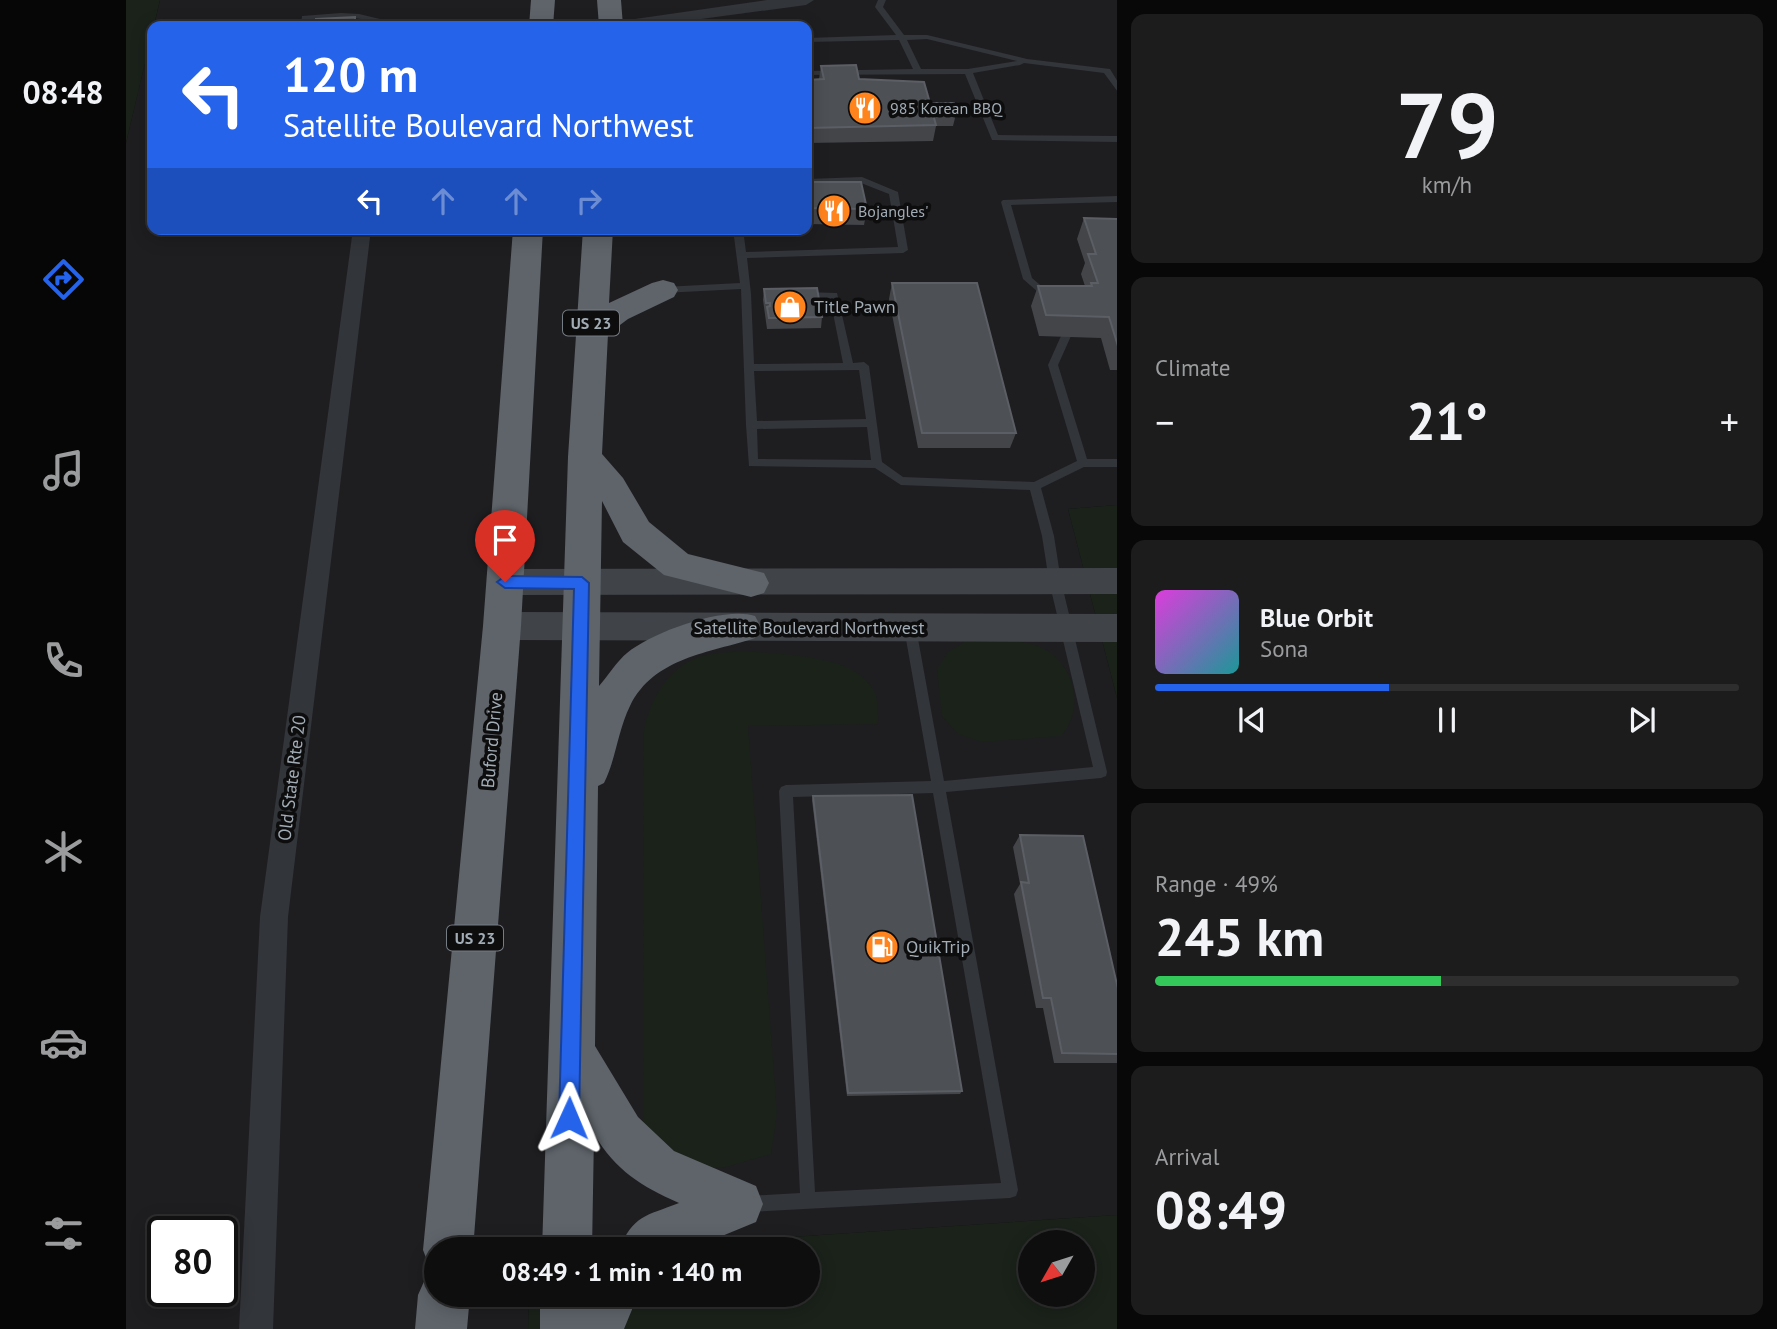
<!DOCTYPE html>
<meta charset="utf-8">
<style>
body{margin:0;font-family:"PT Sans",sans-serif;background:#1c1c1d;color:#f1f3f6;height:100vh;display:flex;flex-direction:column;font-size:26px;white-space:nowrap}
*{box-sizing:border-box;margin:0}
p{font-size:23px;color:#9b9c9e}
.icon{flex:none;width:38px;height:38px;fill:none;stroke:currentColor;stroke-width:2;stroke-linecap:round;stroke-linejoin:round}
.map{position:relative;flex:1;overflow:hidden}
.details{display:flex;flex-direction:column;gap:14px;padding:14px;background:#080808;width:660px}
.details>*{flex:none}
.hud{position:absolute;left:21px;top:21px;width:665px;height:214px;border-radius:14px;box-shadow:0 4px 18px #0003,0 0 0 2px #2e2e2f;background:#2563eb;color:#fff;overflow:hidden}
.needle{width:46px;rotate:231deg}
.buttons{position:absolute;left:892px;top:1230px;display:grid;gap:14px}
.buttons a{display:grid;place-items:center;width:77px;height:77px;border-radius:50%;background:#0e0e0f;box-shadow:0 4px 18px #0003,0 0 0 2px #2e2e2f;font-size:35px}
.speed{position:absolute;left:21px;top:1216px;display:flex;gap:14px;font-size:35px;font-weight:700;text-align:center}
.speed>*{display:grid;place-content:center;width:91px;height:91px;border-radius:50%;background:#0e0e0f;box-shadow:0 4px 18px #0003,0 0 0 2px #2e2e2f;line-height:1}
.speed .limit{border:4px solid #111;border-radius:10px;background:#fff;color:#111}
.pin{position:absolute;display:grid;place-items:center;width:60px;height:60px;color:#fff;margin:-72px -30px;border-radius:50% 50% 50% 0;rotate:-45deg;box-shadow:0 0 7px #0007}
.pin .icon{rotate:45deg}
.me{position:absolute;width:77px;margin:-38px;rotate:1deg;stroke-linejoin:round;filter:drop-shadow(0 0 5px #0008)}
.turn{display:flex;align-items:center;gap:24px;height:147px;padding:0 21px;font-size:32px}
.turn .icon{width:91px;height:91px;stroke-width:2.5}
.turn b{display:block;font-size:49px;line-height:60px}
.lanes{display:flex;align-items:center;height:66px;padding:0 21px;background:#0003;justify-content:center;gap:35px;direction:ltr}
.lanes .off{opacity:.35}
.big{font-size:52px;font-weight:800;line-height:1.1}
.details .tile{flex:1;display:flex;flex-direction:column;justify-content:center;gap:10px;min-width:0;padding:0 24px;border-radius:14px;background:#1c1c1d}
.details .dial{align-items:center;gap:0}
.dial b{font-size:91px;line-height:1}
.song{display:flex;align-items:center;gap:21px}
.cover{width:84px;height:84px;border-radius:10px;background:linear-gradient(135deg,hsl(300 70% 55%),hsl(180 70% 35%))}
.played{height:7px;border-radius:4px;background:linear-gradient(90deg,#2563eb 40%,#2e2e2f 40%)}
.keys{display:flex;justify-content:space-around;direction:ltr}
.heat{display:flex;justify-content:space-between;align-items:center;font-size:38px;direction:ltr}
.charge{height:10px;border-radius:5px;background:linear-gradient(90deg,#34c759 49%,#2e2e2f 0)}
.trip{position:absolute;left:298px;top:1237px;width:396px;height:70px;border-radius:35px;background:#0e0e0f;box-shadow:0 4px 18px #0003,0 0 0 2px #2e2e2f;font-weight:800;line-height:70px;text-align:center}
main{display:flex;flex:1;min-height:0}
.dock{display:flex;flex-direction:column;width:126px;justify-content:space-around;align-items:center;background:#060606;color:#9b9c9e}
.dock .icon{width:49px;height:49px}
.dock .active{color:#2563eb}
.dock b{font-size:32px;color:#f1f3f6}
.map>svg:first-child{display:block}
.built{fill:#1e1e21;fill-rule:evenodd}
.green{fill:#1a221a;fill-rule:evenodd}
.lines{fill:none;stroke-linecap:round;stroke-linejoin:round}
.lane{fill:#323539;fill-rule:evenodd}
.street{fill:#323539;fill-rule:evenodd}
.secondary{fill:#404449;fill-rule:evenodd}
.highway{fill:#5e646a;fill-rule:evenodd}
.wall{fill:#434549}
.building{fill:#4d5055;stroke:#5b5e64;stroke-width:2}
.route{fill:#2563eb;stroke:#184099;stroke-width:2}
.labels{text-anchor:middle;stroke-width:7;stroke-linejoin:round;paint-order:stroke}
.far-poi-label{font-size:16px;fill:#a2acb5;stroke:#0d0d0e;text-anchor:start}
.shield{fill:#0d0d0e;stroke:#757c83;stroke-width:2}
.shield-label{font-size:16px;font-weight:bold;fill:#a2acb5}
.poi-label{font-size:18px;fill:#a2acb5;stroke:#0d0d0e;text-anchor:start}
.street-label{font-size:18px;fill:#a2acb5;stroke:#0d0d0e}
</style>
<main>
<nav class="dock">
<b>08:48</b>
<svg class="icon active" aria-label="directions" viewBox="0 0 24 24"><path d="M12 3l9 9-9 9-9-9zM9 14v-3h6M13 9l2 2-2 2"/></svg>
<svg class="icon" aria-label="music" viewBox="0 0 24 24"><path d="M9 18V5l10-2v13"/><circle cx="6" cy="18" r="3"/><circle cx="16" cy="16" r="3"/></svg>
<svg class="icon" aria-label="phone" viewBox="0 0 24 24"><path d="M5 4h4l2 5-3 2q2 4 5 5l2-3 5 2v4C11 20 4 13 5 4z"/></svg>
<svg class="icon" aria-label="climate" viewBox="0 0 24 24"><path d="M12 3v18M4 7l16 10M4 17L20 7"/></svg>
<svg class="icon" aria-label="car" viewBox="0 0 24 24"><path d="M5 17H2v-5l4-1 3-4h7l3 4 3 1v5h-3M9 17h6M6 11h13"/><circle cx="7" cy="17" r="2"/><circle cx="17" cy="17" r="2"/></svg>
<svg class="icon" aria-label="filters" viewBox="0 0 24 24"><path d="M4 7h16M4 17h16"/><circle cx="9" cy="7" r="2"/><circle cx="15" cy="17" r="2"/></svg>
</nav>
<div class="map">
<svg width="992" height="1329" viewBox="0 0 992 1329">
<rect width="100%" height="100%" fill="#121214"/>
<!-- built -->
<path class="built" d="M34,0H991V505L942,509L991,698V1215L488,1249L310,1250V1295H403L402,1329H0V143L26,32V229H681V26H28ZM37,1232H96V1292H37Z"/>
<!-- green -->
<path class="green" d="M0,0H34L0,143Z
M991,505V698L942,509Z
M885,641C898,642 911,644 922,651C950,670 958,711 935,736L856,742L832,734L816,716L811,669L822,652L839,642Z
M620,651C656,655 723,654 745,686C753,696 752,711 752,724L622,726L651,1114L645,1154L596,1168L562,1167L517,1124L518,731C524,698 545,662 581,655C594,652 607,652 620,651Z
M991,1215V1329H402L403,1295H681V1250L488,1249ZM905,1242H957V1295H905Z"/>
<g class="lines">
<!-- lane -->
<path class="lane" d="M752,0H760L757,7L778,35H801L901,59L984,69L992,82V92L978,73L898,63L894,65L847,73L872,135L992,136V142L866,140L839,74L681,75V71L787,69L773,40L681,42V38L770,35L749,7ZM801,39L891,61L842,69H795L781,40Z
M215,13L233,14L254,19L256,26H248L247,22C226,15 205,18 183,20V26H175L176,16Z
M736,177L772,192L782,250L777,253L621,258L625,294L628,364L717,363L704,298H677L672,295L677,292L711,293L727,363L738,362L743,366L756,462L777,477L908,482L951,461L922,365L935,336L930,321L931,319H939L945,336L932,365L961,459H992V467H958L915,488L928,536L935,581L981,772L980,776L975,778L820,792L892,1190L890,1196L884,1198L622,1212L616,1210L614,1204L616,1198L622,1196L674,1193L653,791L655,787L660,785L805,781L778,628L780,625H788L790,628L818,781L967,767L923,581L916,536L904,490L775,485L749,468L623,466L620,425L615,289L537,293L532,290L537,287L614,283L607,229H617L620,252L772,247L763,194L735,183L681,185V179ZM733,370L740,419L631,421L628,371ZM741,427L745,460L632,459L631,429ZM807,793L875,1183L689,1192L667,797Z
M992,196V202L885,205L906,278L927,296L922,299L919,298L897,279L875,202L877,200Z"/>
<!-- street -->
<path class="street" d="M641,0H688L680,5L523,26H487L495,21Z
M227,229H245L162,917L147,1329H113L134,917Z"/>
<!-- secondary -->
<path class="secondary" d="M992,568V594L379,595L367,591L362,582L367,573L379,569Z
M376,612L992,614V642L376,640L364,636L359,626L364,616Z"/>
<!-- highway -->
<path class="highway" d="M405,0H429L427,26H403Z
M471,0H495L497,26H473Z
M387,229H417L395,626L347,1250H310V1270L304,1268L297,1250L357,626Z
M457,229H487L483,303L526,283L537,280L548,283L552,290L548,297L502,319L482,334L476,454L497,478L523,522L562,554L638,573L643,583L638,593L625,597L538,575L497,542L476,501L473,686C482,676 491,661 501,653C527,632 598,606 629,616L635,627L629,638C584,653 528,657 504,706C492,730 490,759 478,783L472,786L469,1046L512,1117L548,1151L630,1186L637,1204L630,1222L562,1250H493C507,1215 520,1216 553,1203C515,1186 490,1171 468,1134L466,1250H416L442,457Z
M310,1273V1295H344L341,1329H289L292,1295L300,1277Z
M414,1295H512L498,1329H414Z"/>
</g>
<!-- wall -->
<path class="wall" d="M695,66L804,103L831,110L827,126H810L807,141L681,143V80L693,79Z
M681,182L741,209L738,225L681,224Z
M958,218L992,219V370H984L975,338L913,336L905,306L912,286H959L955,274L959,263L951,239Z
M766,283L890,433L884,448H792L763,299Z
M638,289L696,317L695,328L641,329L637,300Z
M687,796L836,1091L834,1094L721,1096L686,800Z
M894,835L992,989V1063H928L917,1008H910L888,894L894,884L887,847Z"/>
<!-- building -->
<path class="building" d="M229,17V26H190V19Z
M139,21V26H99L100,24Z
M730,65L733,79L798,82L804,103H828L831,110L806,111L810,125L681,128V80L698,79L695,66Z
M681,182H735L741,209L681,208Z
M958,218L992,219V346L983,317L920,315L912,286H966L965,283H972L962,254H970Z
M766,283H851L890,433H796Z
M691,288L696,317L643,318L641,307L644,306V303H640L638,289Z
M786,795L836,1091L722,1093L687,796Z
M894,835L957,836L992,989V1054L936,1053L925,998H917L895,882L903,883Z"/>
<!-- route -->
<path class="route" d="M379,576L456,577L463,583L453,1118L450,1125L443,1128L436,1125L433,1118L448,589L379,588L371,582Z"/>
<!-- icons -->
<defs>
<symbol id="restaurant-disc" viewBox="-11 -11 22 22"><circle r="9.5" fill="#ff841e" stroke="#0d0d0e"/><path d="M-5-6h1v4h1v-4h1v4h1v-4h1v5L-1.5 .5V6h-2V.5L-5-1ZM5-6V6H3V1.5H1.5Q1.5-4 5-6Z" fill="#fff"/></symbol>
<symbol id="shop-disc" viewBox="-11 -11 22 22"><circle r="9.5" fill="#ff841e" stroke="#0d0d0e"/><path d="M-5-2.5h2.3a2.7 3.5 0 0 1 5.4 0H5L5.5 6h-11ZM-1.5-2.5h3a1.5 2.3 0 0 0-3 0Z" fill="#fff"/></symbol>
<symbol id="fuel-disc" viewBox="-11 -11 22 22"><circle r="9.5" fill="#ff841e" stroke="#0d0d0e"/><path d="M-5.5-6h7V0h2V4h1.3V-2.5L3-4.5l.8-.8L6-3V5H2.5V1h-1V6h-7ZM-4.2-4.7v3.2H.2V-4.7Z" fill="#fff"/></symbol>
</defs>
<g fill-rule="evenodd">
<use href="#restaurant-disc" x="720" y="89" width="38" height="38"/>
<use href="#restaurant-disc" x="689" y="192" width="38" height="38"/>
<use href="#shop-disc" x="645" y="288" width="38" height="38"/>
<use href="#fuel-disc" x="737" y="928" width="38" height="38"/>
</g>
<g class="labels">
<!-- far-poi labels -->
<g class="far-poi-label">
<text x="764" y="114">985 Korean BBQ</text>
<text x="732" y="217">Bojangles'</text>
</g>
<!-- shield labels -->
<g class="shield">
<rect x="437" y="310.5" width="56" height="25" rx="5"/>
<rect x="321" y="925.5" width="56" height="25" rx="5"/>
</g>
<g class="shield-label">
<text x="465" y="329">US 23</text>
<text x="349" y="944">US 23</text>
</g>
<!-- poi labels -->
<g class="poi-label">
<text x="688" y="313">Title Pawn</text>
<text x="780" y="953">QuikTrip</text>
</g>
<!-- street labels -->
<g class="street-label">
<text x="683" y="634">Satellite Boulevard Northwest</text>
<text transform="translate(366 740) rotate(-85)" y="6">Buford Drive</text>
<text transform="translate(166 778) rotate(-83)" y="6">Old State Rte 20</text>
</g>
</g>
</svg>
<div class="buttons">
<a><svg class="needle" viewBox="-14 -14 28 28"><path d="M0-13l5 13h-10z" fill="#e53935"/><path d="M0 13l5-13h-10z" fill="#9b9c9e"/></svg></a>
</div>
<div class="speed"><div class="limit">80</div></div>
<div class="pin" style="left:379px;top:582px;background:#d93025"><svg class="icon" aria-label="arrive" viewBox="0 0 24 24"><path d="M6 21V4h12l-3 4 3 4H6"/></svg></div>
<svg class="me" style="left:443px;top:1118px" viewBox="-20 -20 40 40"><path d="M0-17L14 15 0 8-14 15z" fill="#2563eb" stroke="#fff" stroke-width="4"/></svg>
<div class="trip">08:49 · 1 min · 140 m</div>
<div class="hud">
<div class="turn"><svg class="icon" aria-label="left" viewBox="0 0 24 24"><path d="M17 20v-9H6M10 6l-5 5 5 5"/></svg><div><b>120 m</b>Satellite Boulevard Northwest</div></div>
<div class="lanes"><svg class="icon" aria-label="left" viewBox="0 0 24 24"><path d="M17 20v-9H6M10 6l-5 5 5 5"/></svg><svg class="icon off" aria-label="ahead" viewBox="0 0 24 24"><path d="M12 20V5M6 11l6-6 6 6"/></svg><svg class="icon off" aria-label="ahead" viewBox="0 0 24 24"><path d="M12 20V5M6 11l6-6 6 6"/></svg><svg class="icon off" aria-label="right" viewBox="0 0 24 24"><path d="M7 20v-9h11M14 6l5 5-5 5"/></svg></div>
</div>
</div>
<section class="details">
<div class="tile dial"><b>79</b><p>km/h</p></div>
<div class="tile"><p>Climate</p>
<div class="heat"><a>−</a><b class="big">21°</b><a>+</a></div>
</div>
<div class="tile">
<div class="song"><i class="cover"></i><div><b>Blue Orbit</b><p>Sona</p></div></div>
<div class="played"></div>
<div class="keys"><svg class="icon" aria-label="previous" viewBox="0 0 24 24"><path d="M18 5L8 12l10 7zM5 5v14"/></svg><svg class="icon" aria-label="pause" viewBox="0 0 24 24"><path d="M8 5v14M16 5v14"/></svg><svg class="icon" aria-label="next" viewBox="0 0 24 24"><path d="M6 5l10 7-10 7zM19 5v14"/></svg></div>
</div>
<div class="tile"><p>Range · 49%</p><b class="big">245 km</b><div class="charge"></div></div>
<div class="tile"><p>Arrival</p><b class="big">08:49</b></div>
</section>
</main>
